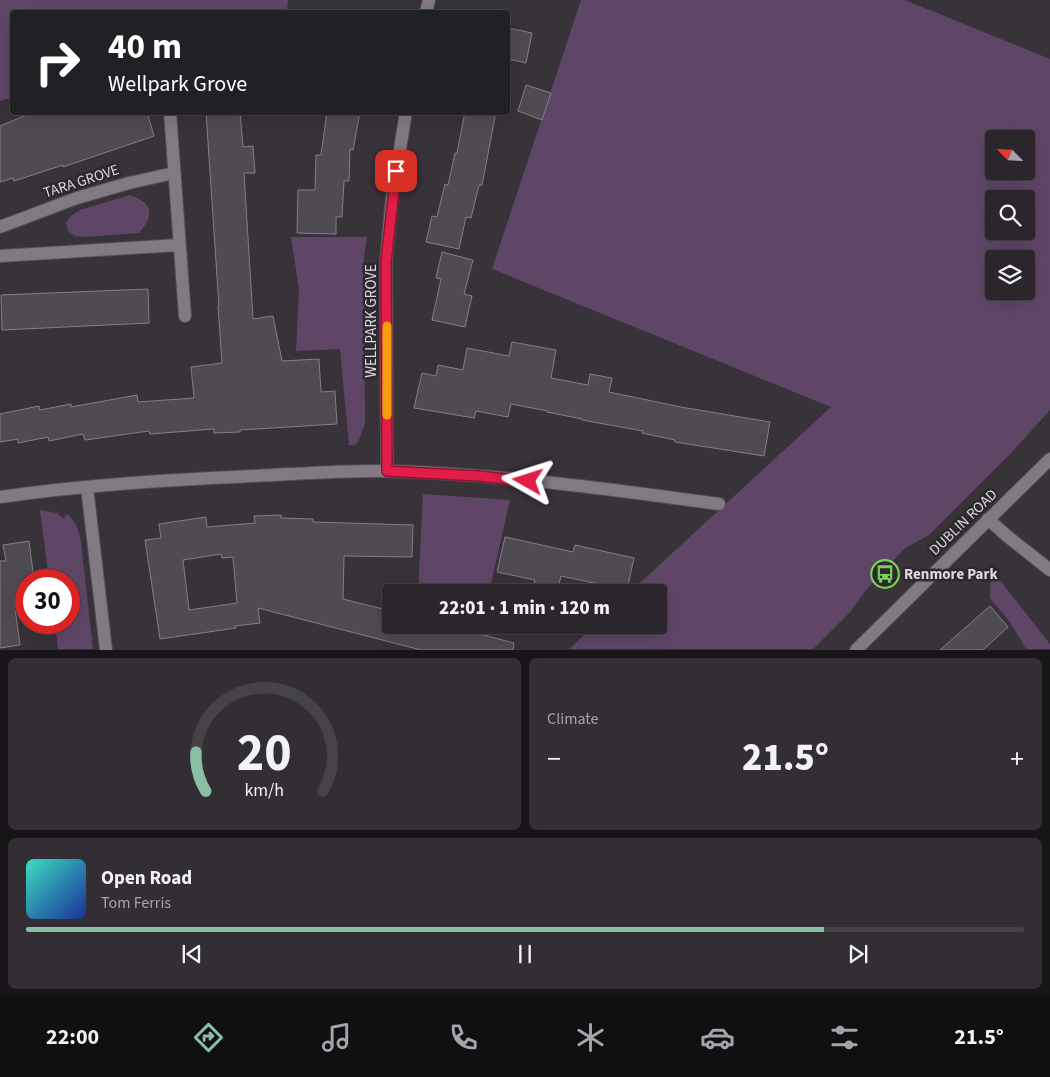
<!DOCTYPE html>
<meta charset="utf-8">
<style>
body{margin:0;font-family:"Source Sans 3",sans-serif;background:#322e33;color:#f1f3f6;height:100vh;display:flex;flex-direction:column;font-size:19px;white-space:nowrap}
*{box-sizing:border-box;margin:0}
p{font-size:16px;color:#a5a5a9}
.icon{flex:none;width:28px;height:28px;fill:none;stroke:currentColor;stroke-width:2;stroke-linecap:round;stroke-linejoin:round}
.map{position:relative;height:650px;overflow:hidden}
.details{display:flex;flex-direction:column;gap:8px;padding:8px;background:#171518;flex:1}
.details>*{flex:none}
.hud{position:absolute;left:10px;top:10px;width:500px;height:105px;border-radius:5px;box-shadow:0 5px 20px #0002,0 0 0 1px #464347;background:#202124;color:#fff;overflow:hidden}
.needle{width:32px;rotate:294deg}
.tools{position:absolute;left:985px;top:130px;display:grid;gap:10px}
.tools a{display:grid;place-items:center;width:50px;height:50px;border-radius:5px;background:#2a262b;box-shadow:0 5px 20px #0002,0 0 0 1px #464347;font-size:25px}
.speed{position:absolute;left:15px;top:569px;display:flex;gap:10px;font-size:25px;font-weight:700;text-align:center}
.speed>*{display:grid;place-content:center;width:65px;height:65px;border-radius:50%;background:#2a262b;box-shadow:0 5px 20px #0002,0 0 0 1px #464347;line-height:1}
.speed .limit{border:8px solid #d22;background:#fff;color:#111}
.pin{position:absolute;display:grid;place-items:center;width:42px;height:42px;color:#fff;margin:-21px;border-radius:10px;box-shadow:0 2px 8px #0006}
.me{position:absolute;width:55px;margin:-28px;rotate:276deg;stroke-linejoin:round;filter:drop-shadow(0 0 4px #0008)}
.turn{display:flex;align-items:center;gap:18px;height:105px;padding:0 15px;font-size:22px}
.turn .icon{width:65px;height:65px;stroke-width:2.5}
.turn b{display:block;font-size:35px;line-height:42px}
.big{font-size:38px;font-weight:800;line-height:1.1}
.details .card{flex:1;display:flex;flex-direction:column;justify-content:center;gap:8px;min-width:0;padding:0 18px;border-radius:8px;background:#322e33}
.details .dial{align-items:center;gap:0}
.dial svg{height:130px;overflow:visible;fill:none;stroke:#464347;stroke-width:7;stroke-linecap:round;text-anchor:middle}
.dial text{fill:#f1f3f6;stroke:none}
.song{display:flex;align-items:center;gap:15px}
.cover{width:60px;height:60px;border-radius:8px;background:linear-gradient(135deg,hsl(170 70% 55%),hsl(230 70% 35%))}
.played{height:5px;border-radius:2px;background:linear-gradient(90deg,#8abfa5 80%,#464347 80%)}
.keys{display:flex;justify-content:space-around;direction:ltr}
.heat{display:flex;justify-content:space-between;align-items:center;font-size:28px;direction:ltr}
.details .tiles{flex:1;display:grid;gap:8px;grid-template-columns:1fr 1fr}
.card:last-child{grid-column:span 2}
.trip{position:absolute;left:382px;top:584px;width:285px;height:50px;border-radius:5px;background:#2a262b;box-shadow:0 5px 20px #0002,0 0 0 1px #464347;font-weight:800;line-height:50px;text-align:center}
.tab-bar{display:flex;height:80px;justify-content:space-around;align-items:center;background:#110f11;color:#a5a5a9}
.tab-bar .icon{width:35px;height:35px}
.tab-bar .on{color:#8abfa5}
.tab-bar b{font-size:22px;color:#f1f3f6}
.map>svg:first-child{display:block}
.green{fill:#5f4667;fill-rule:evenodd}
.building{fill:#504b52;stroke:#847e86;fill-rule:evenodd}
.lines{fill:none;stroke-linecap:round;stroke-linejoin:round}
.street-casing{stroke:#544f56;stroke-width:14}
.secondary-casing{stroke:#544f56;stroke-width:14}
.street{stroke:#817a83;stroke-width:12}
.secondary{stroke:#817a83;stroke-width:12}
.route-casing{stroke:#92132f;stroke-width:12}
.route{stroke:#e11d48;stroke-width:9}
.slow{stroke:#f59e0b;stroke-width:9}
.labels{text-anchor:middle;stroke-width:5;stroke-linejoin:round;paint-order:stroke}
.street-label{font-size:15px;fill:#ddd9de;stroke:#2e282f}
.poi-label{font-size:15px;font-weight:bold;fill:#ddd9de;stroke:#2e282f;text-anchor:start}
</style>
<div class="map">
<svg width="1050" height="650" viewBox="0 0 1050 650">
<rect width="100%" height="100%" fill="#383239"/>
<!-- green -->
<path class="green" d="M0,0H288L287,12H12V97L0,101Z
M581,0H905L1050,59V410L1010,454L929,535L905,548L866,590L851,611L813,649H569L595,625H659V592H630L831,407L492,269ZM994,139H1026V171H994ZM994,199H1026V231H994ZM994,259H1026V291H994Z
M130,195C154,203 154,216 139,233L85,237L75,236L68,231L66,222L72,215L80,210Z
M291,237H367L364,256L365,424L358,442L355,445H349L340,349L296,351L299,289Z
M423,494L510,500L489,592H418Z
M40,510L57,513L64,519L67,514C76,521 79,531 81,542L93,649H58L55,623L69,622V580H49Z
M991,569L1050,644V649H1027L1025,647L1010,622L990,598Z"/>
<!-- building -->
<path class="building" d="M508,28L532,33L526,63L508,59Z
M526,85L551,93L542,120L518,111Z
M34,112H147L154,136L63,167V165L14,181L13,178L0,182V126Z
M206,112H240L243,147L253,146L255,173H244L253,319L273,316L282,361L319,359L321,392L335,391L337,424L240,430V432L214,433V429L150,434L149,431L85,440L83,434L49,441L48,437L18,443V439L0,442V414L39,406L40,410L71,404V407L137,395L138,402L194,398L191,367L222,363L218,306H219Z
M327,112H360L353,150L350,149L349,181H344L342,217H336V234L297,233L298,190H315L316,155H321Z
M465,112H496L482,185H479L471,218L466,217L459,249L426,242L432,216L437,217L445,184L448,185L455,153H457Z
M442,252L473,260L464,294L472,296L465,327L432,320L441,279L436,278Z
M148,289L149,323L2,330L1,295Z
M512,342L556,350L551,378L588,385L590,374L612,378L609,392L681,407L770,422L764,456L675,442V440L642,433L643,431L582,420V419L547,412L548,411L511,404L508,417L476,411L474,418L414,408L422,373L436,376L438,365L463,370L467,348L509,356Z
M281,515V518L313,519V522L413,525L412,557L344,556L343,599L391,611V625H445L514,643L513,650H421L258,608L260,623L235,626L236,628L160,639L145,540L161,538L159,524L206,517L207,527L255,523L254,516ZM221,554L222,558L233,557L237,603L189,610L183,560Z
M505,537L573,552L575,545L634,558L627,590L561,576L557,592H532L535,580L497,572Z
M29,541L34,580H26V599L14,601L20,645L0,648V561H6L3,545Z
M990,606L1008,627L983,650H940Z"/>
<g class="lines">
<defs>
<path id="street" d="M426,12L429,0
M170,112L185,316
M0,227L77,198L129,183L174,173
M0,256L179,245
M387,471L386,262L392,198L406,112
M87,487L106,650
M0,497C84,485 168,480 252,476C297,474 343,470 388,471C499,474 609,489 719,504
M988,519L1007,536L1050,570"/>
<path id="secondary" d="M856,650L1050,459"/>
</defs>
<!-- street casing -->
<use href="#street" class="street-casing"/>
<!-- secondary casing -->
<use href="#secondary" class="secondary-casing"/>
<!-- street -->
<use href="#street" class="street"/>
<!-- secondary -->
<use href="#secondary" class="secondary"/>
</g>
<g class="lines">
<defs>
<path id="route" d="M396,171L386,262L387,471L478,476L528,481"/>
</defs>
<!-- route casing -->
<use href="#route" class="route-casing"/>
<!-- route -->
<use href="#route" class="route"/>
<!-- slow -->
<path class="slow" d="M387,415V326"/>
</g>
<!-- icons -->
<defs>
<symbol id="bus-ring" viewBox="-11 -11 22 22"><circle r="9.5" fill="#2e282f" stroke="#79d157" stroke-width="1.5"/><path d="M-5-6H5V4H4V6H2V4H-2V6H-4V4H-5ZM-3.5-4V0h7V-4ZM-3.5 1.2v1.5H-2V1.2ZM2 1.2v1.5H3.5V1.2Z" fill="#79d157"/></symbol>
</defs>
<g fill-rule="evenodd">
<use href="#bus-ring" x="869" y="558" width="32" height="32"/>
</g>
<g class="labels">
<!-- street labels -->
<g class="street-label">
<text transform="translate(81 181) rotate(-18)" y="5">TARA GROVE</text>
<text transform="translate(371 321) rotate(-90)" y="5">WELLPARK GROVE</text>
<text transform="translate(963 522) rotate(-44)" y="5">DUBLIN ROAD</text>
</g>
<!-- poi labels -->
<g class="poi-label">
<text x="904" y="579">Renmore Park</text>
</g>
</g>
</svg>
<div class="tools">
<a><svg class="needle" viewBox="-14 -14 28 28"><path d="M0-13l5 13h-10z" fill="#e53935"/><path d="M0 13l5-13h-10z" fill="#a5a5a9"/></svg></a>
<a><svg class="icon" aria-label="search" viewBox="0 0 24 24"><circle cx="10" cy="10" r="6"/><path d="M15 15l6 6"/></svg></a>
<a><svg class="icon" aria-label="layers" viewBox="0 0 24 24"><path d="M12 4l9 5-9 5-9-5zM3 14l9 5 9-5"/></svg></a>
</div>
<div class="speed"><div class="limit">30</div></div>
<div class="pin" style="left:396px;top:171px;background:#d93025"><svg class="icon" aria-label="arrive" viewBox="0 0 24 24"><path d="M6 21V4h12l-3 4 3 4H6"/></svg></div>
<svg class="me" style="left:528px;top:481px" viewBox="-20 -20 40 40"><path d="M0-17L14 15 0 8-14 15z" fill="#e11d48" stroke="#fff" stroke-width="4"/></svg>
<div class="trip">22:01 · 1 min · 120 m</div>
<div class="hud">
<div class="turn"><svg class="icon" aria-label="right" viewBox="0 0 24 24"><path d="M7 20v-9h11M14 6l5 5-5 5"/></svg><div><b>40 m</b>Wellpark Grove</div></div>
</div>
</div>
<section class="details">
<div class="tiles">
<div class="card dial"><svg viewBox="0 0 100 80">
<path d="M14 69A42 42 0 1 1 86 69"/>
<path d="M14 69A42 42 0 0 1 8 45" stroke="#8abfa5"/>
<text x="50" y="56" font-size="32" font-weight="700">20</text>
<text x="50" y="72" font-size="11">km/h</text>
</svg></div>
<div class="card"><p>Climate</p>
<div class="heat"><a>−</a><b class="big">21.5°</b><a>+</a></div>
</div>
<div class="card">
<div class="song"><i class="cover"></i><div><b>Open Road</b><p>Tom Ferris</p></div></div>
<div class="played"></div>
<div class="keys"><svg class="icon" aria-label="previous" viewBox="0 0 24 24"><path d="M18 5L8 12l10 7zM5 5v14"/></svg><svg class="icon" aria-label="pause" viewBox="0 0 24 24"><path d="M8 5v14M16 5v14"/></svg><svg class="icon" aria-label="next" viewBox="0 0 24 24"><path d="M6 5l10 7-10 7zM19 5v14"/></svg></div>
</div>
</div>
</section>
<nav class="tab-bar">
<b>22:00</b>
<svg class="icon on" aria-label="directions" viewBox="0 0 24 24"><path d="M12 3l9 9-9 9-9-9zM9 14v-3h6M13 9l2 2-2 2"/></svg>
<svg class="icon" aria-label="music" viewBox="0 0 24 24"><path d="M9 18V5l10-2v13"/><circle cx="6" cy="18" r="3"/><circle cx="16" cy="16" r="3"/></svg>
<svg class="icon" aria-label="phone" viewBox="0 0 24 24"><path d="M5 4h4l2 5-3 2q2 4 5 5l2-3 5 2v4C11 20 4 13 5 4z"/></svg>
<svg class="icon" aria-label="climate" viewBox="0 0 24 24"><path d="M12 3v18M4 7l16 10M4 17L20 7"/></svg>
<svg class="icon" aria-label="car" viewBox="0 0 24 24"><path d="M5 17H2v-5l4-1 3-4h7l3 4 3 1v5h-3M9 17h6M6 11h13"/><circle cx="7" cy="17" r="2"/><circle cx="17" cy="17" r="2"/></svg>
<svg class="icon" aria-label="filters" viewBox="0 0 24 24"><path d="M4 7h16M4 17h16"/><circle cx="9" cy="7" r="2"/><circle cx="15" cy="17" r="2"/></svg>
<b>21.5°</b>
</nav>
